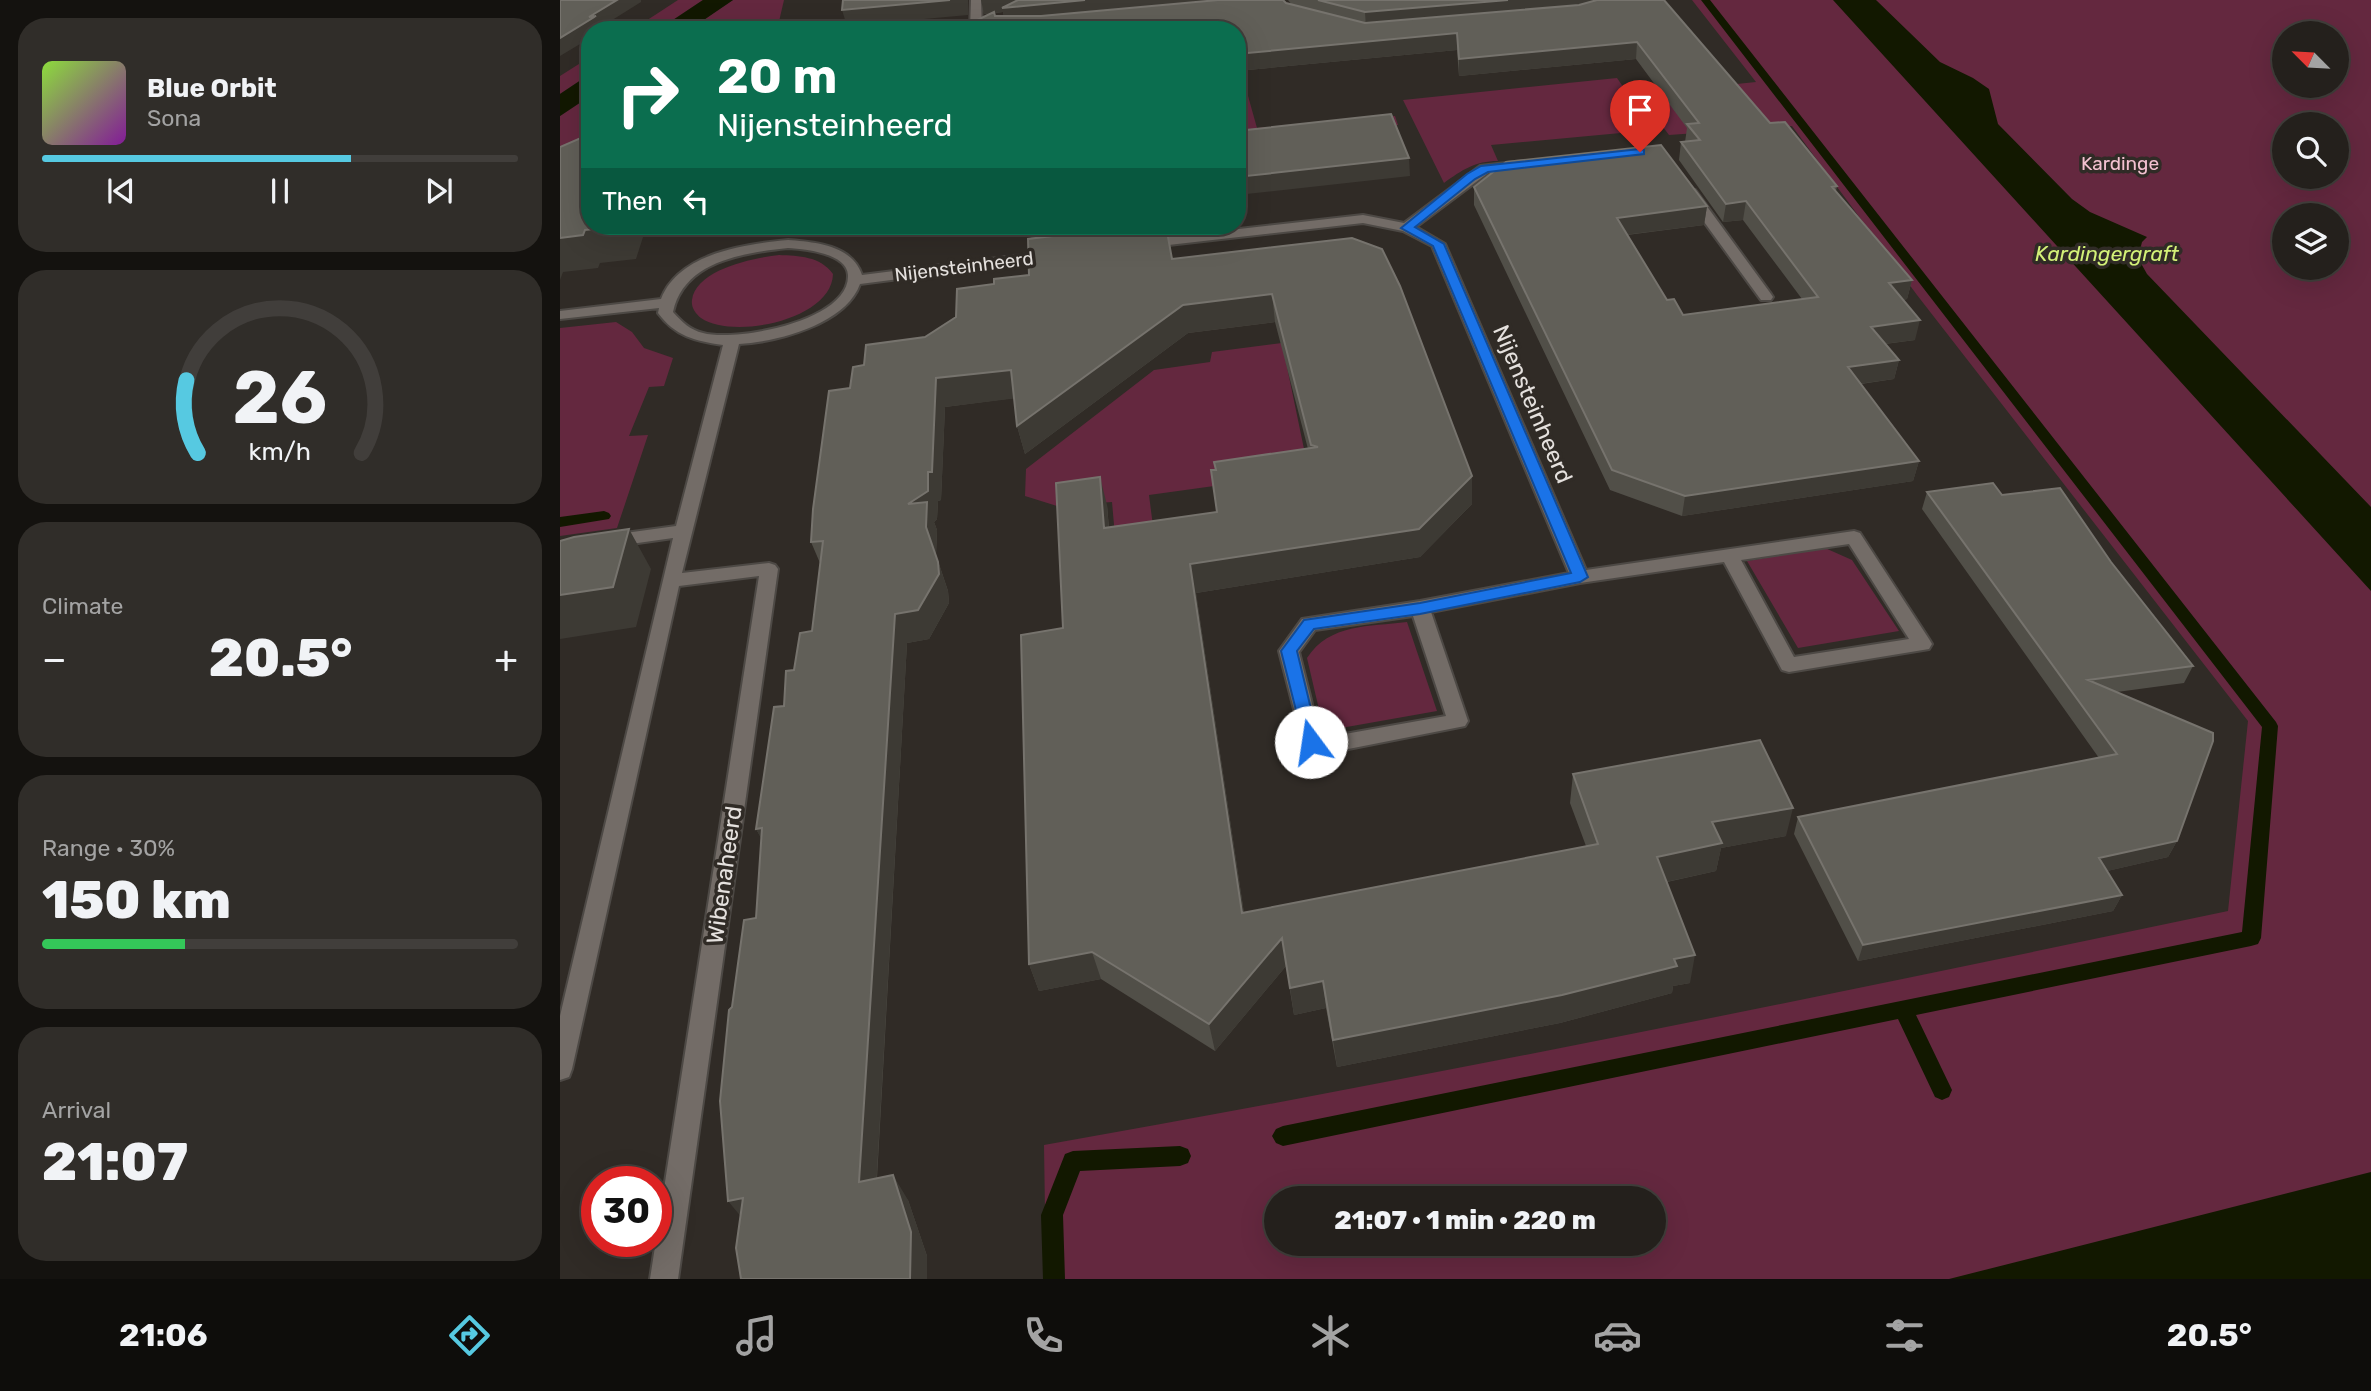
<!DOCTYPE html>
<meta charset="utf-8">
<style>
body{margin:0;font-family:Rubik,sans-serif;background:#302d29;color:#f1f3f6;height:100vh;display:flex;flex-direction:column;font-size:26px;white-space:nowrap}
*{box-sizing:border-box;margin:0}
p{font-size:23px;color:#a3a3a3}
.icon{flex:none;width:38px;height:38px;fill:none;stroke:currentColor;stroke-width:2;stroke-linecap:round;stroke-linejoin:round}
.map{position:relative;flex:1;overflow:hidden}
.details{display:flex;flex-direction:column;gap:18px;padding:18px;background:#14120f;width:560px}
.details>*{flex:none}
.hud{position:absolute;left:21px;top:21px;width:665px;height:214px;border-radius:28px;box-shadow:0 7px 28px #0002,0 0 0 2px #413e3b;background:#0b6e4f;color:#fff;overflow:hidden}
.needle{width:46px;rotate:294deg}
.tools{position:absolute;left:1712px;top:21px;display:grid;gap:14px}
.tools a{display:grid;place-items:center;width:77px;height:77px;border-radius:50%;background:#24201c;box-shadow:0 7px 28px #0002,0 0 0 2px #413e3b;font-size:35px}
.speed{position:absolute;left:21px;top:1166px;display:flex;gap:14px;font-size:35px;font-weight:700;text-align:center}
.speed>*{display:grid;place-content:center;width:91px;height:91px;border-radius:50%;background:#24201c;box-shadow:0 7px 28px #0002,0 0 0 2px #413e3b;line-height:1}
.speed .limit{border:10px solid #d22;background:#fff;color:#111}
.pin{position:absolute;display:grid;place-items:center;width:60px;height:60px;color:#fff;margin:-72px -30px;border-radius:50% 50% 50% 0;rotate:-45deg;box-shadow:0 0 7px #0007}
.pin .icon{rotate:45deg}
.me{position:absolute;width:77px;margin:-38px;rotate:346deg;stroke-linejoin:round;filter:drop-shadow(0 0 5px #0008)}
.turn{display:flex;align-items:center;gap:24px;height:147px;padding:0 21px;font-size:32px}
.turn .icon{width:91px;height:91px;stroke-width:2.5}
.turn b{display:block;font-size:49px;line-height:60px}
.then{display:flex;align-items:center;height:66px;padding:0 21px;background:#0003;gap:14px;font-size:26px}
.big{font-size:52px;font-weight:800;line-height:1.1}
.details .card{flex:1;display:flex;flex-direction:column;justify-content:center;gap:10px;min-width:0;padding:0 24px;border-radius:28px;background:#302d29}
.details .dial{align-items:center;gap:0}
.dial svg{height:182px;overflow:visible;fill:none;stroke:#413e3b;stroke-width:7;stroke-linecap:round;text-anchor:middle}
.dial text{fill:#f1f3f6;stroke:none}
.song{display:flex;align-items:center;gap:21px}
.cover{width:84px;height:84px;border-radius:10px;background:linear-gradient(135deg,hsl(90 70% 55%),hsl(290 70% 35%))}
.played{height:7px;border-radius:4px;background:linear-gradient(90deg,#56c9e1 65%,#413e3b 65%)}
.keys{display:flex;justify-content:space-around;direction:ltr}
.heat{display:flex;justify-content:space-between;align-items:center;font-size:38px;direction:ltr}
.charge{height:10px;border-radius:5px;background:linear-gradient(90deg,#34c759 30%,#413e3b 0)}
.trip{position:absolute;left:704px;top:1186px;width:402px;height:70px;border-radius:35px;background:#24201c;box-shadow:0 7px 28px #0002,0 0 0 2px #413e3b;font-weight:800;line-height:70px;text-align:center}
.menu{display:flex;height:112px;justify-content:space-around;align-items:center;background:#0e0d0b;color:#a3a3a3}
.menu .icon{width:49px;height:49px}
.menu .selected{color:#56c9e1}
.menu b{font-size:32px;color:#f1f3f6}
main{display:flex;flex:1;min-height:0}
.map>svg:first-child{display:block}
.green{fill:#64283f;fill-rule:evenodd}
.water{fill:#121800}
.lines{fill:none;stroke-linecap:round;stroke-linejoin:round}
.stream{fill:#121800;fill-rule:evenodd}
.minor-casing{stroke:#4d4945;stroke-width:4}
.minor{fill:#736c67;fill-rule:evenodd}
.wall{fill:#514f48;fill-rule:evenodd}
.shaded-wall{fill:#3d3a34}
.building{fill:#615f58;stroke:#76736d;stroke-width:2}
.route{fill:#1a73e8;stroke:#114b97;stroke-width:2}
.labels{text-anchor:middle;stroke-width:7;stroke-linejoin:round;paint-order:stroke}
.far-park-label{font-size:19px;fill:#f3c1d0;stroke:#302b26}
.far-street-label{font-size:19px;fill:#e5e1de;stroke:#302b26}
.far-water-label{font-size:21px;font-style:italic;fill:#d3f178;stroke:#302b26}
.street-label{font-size:23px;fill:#e5e1de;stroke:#302b26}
</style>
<main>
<section class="details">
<div class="card">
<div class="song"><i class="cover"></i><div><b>Blue Orbit</b><p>Sona</p></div></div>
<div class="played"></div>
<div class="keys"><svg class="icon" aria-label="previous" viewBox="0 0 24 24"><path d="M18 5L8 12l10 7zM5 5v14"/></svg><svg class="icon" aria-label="pause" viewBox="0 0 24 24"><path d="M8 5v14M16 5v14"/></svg><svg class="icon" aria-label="next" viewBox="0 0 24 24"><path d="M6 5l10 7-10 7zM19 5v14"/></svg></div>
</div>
<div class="card dial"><svg viewBox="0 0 100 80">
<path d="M14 69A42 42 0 1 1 86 69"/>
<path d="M14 69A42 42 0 0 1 9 37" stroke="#56c9e1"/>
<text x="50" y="56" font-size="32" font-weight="700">26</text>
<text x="50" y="72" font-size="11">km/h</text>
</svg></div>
<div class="card"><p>Climate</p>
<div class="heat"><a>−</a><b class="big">20.5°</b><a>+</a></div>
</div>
<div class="card"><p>Range · 30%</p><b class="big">150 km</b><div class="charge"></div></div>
<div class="card"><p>Arrival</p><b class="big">21:07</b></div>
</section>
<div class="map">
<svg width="1811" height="1279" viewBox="0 0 1811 1279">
<rect width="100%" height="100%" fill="#302b26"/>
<!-- green -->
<path class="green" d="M118,0H143L98,30H72Z
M173,0H224L217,30H129Z
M1132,0H1811V1279H486L484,1145C880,1075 1274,994 1668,911L1688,721L1357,295L1232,126L1109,135L1078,94L1196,82ZM1724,33H1776V86H1724ZM1724,124H1776V177H1724ZM1724,215H1776V268H1724ZM716,1199H1094V1244H716Z
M30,57V74L0,94V76Z
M677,77L683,78L697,128L835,116L838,125L677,141Z
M1057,78L1093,130L931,145L938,161C915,161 902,170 884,183L843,100Z
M30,96V169L0,182V116Z
M219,255C239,256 260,256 273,274C272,320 173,340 141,318C135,313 131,307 132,300C136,269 194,258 219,255Z
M56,322L72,332L84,348L113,358L104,386L89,387L69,436L88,435L57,528L0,536V328Z
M722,343L749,473L589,495L605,620L563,627L552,502L497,506L465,496L466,469L594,370L650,362L652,352Z
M1265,548L1292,560L1339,631L1238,648L1187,561Z
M847,622L877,711L764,731L747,658C770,623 809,627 847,622Z"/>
<!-- water -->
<path class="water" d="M143,0H173L129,30H98Z
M1273,0H1316L1380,62L1413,78L1429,89L1438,124L1512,199L1530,212L1587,237L1582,242L1578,258L1587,274L1811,507V591Z
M30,74V96L0,116V94Z
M1811,1172V1279H1389Z"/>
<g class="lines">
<!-- stream -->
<path class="stream" d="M1141,0H1150L1716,722L1718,726L1701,938L1698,944L1691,946L1356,1015L1392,1090L1389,1097L1382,1100L1375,1097L1338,1019L723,1146L716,1143L712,1136L716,1129L723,1126L1682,932L1702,727Z
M44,511L49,513L51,516L49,519L0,527V517Z
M620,1146L628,1149L631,1156L628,1163L620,1166L520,1171L503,1215L505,1279H483L481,1215L505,1154L513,1151Z"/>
<defs>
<path id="minor" d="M411,0H421L422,30H410Z
M963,161L968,162V168L928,173L856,227L885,244L1026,570L1294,531L1300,533L1369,639L1372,644L1369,649L1229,672L1222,670L1164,562L1020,583L871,612L908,721L905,726L768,753L744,748L719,651L742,619L860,601L1009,573L872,246L843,231L803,223L582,248L575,244L582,240L803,215L844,223L920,166ZM1289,544L1349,639L1234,657L1181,560ZM853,616L886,716L768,737L760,736L739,652L755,630Z
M1130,189L1135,190L1211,294L1213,297L1211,300H1201L1123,193Z
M228,240C255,242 292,245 302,275L494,251L501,255L494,259L300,284C286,324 217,342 179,344L122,573L209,563L215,565L218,569L118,1279H90L199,576L119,586L12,1069L9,1077L0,1080V1016L113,538L0,554V542L116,526L163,345C135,341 115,336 98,313L99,308L0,319V311L101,299C119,253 185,244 228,240ZM228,248C244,249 287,253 288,275C290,321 176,342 143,333C130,330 122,322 113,312C124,261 183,253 228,248Z"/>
</defs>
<!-- minor casing -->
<use href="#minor" class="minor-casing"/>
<!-- minor -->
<use href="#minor" class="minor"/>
</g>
<!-- wall -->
<path class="wall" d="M421,0L726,3L732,5L728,0H1104L1210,123L1277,186L1276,191L1352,280L1347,299L1343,300L1355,340L1325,344L1339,360L1334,379L1301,384L1359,461L1353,481L1122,516L1050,490L914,205V187L1147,206L1144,225L1067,235L1107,300L1123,315L1242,299L1183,220L1163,222L1119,160L1121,142H1125L1127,128L1076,59L899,76L897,50L677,71V30H396L431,13L424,14ZM443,12L444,16H435L434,13Z
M471,238L612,259L792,238L912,504L860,557L636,593L684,913L1026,846L1010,803L1013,774L1226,836L1161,848L1156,871L1107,882L1130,983L1113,986L1112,993L1000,1023L777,1067L766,1008L734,1015L726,966L655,1051L541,979L479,991L469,964L503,628L547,505L549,528L657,512L748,449L715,322L628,333L465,454L457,426L454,398L385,407L381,500L378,501L377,519L374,522L377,530L376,555L388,591L389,603L369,639L347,643L317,1178L348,1200L367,1256V1279H181L180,1215L172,1007L196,918L202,839L196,829L224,706L234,670L252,631L260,563L251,542L290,388L304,365L365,337L396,317L434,284L469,275Z
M1367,492L1442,495L1551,562L1633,666L1624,683L1557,692L1617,841L1608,857L1547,871L1562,895L1553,911L1298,961L1234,834L1238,817L1539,758L1362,509Z"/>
<!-- shaded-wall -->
<path class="shaded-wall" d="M57,0H81V2L41,27L42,30H30V38L0,56V38L29,17Z
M390,0H408V15L287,26L282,10Z
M421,0H699L445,24L443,12L424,14Z
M948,0H1039L1016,10L806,28L805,12Z
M897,33V50L677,71V54Z
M1077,42L1076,59L899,76V59Z
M849,158L850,176L677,195V177Z
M1186,201L1183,220L1163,222L1166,204Z
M1147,206L1144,225L1056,236L1057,218Z
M61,226H101L84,234L76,259L40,263L38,268L3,272L0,280V238L25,230Z
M532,226H605L474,252L470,233Z
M1352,280L1347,299L1325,302L1329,283Z
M712,294L715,322L628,333L465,454L457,426L623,305Z
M1360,320L1355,340L1307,346L1311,327Z
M1339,360L1334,379L1284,386L1288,367Z
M451,370L458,398L385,407L381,500L378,501L377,519L374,522L377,530L376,555L388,591L389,603L369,639L347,643L315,1207L299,1182L335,614L348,504L376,378Z
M1359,461L1353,481L1122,516L1125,496Z
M912,476V504L860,557L636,593L688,941L682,913L630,564Z
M540,477L547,505L551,557L544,528Z
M69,529L91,569L76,627L0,639V595Z
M1233,808L1226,836L1161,848L1156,871L1092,885L1097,857L1152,822Z
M202,828L212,858L196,829Z
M1617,841L1608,857L1530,875L1539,858Z
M1562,895L1553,911L1298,961L1303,945Z
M722,938L726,966L655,1051L649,1024Z
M532,952L541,979L479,991L469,964Z
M1135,955L1130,983L1113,986L1112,993L1000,1023L777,1067L773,1040Z
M763,981L766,1008L734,1015L730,988Z
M333,1175L348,1200L367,1256V1279H350Z
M183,1198L188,1225L168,1201Z"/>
<!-- building -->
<path class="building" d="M0,0H57L29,17L36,16L0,38Z
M283,0H390L282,10Z
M458,0H525L442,8Z
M658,0H723L726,3L805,23L1019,5L1037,0H1104L1210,123L1225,122L1277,186L1272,187L1352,280L1329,283L1360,320L1311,327L1339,360L1288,367L1359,461L1125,496L1052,470L914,187L946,162L1101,145L1147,206L1057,218L1107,300L1114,299L1123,315L1258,297L1186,201L1166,204L1121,142L1140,140L1127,124L1139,123L1077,42L899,59L897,33L677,54V30H396L434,12L435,16H481Z
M758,0H948L805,12Z
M831,114L849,158L677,177V131Z
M30,134V226H61L25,230L23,235L0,238V147Z
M470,226H532L470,233Z
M577,226H606L612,259L792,238L822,249L840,286L912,476L859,529L630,564L682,913L1038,844L1013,774L1200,740L1233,808L1152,822L1162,843L1097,857L1135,955L1114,959L1117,966L1002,995L773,1040L763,981L730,988L722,938L649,1024L532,952L469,964L461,635L503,628L496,483L540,477L544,528L657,512L651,470H656L654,462L758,447L751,445L712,294L623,305L457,426L451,370L376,378L372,472H368V491L348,504L367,502L366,527L378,562L379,574L358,610L335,614L299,1182L333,1175L351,1232L350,1279H181L176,1248L183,1198L168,1201L160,1101L169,1010L172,1007L184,920L196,918L202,828L196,829L214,707L224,706L226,671L234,670L240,633L252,631L263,541L251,542L253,509L269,391L290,388L293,367L304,365L306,345L365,337L396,317L397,289L434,284V279L469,275L468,239Z
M1433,483L1442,495L1500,488L1551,562L1633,666L1528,680L1653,733V741L1617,841L1539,858L1562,895L1303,945L1238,817L1557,754L1367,492Z
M69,529L53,587L0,595V541L14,537Z"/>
<!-- route -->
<path class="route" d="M1080,149L1084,150V154L928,172L915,179L855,227L884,244L1028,577L1020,582L860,614L754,629L737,651L759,742L757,746H745L721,651L744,620L860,603L1011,573L873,246L841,228L907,174L921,166Z"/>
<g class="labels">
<!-- far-park labels -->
<g class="far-park-label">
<text x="1560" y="170">Kardinge</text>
</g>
<!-- far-street labels -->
<g class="far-street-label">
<text transform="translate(404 266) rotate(-7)" y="7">Nijensteinheerd</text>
</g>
<!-- far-water labels -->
<g class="far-water-label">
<text x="1547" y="261">Kardingergraft</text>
</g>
<!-- street labels -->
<g class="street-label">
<text transform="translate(973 404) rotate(67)" y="8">Nijensteinheerd</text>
<text transform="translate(164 875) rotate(-82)" y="8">Wibenaheerd</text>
</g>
</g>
</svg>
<div class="tools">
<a><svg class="needle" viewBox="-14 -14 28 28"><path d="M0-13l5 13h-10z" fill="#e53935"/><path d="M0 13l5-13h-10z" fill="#a3a3a3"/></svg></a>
<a><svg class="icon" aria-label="search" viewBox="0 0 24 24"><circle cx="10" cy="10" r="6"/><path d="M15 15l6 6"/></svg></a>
<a><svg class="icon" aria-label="layers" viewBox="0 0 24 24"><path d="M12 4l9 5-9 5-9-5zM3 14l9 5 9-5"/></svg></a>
</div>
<div class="speed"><div class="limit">30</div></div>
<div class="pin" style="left:1080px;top:152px;background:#d93025"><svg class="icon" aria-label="arrive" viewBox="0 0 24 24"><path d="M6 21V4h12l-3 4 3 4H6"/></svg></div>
<svg class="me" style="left:751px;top:742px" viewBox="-20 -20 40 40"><circle r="19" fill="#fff"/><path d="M0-13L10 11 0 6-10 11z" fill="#1a73e8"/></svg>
<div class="trip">21:07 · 1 min · 220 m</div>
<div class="hud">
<div class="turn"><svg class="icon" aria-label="right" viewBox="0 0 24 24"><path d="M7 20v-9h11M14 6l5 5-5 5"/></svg><div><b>20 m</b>Nijensteinheerd</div></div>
<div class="then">Then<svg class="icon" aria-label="left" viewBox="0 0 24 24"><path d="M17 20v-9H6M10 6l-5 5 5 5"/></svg></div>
</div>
</div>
</main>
<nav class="menu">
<b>21:06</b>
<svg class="icon selected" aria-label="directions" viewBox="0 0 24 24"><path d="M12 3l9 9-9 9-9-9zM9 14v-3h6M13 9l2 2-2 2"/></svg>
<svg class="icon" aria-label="music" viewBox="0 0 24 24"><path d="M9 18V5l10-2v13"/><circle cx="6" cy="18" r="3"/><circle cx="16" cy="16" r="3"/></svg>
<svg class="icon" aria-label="phone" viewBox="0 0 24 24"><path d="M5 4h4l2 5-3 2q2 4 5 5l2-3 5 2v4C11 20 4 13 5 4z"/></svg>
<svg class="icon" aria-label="climate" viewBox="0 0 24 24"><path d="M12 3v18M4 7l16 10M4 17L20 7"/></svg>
<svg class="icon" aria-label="car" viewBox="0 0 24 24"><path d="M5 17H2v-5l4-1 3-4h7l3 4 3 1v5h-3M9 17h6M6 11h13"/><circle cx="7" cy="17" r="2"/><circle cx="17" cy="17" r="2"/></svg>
<svg class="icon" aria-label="filters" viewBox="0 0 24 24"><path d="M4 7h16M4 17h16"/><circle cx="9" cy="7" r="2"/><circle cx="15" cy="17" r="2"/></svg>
<b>20.5°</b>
</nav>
